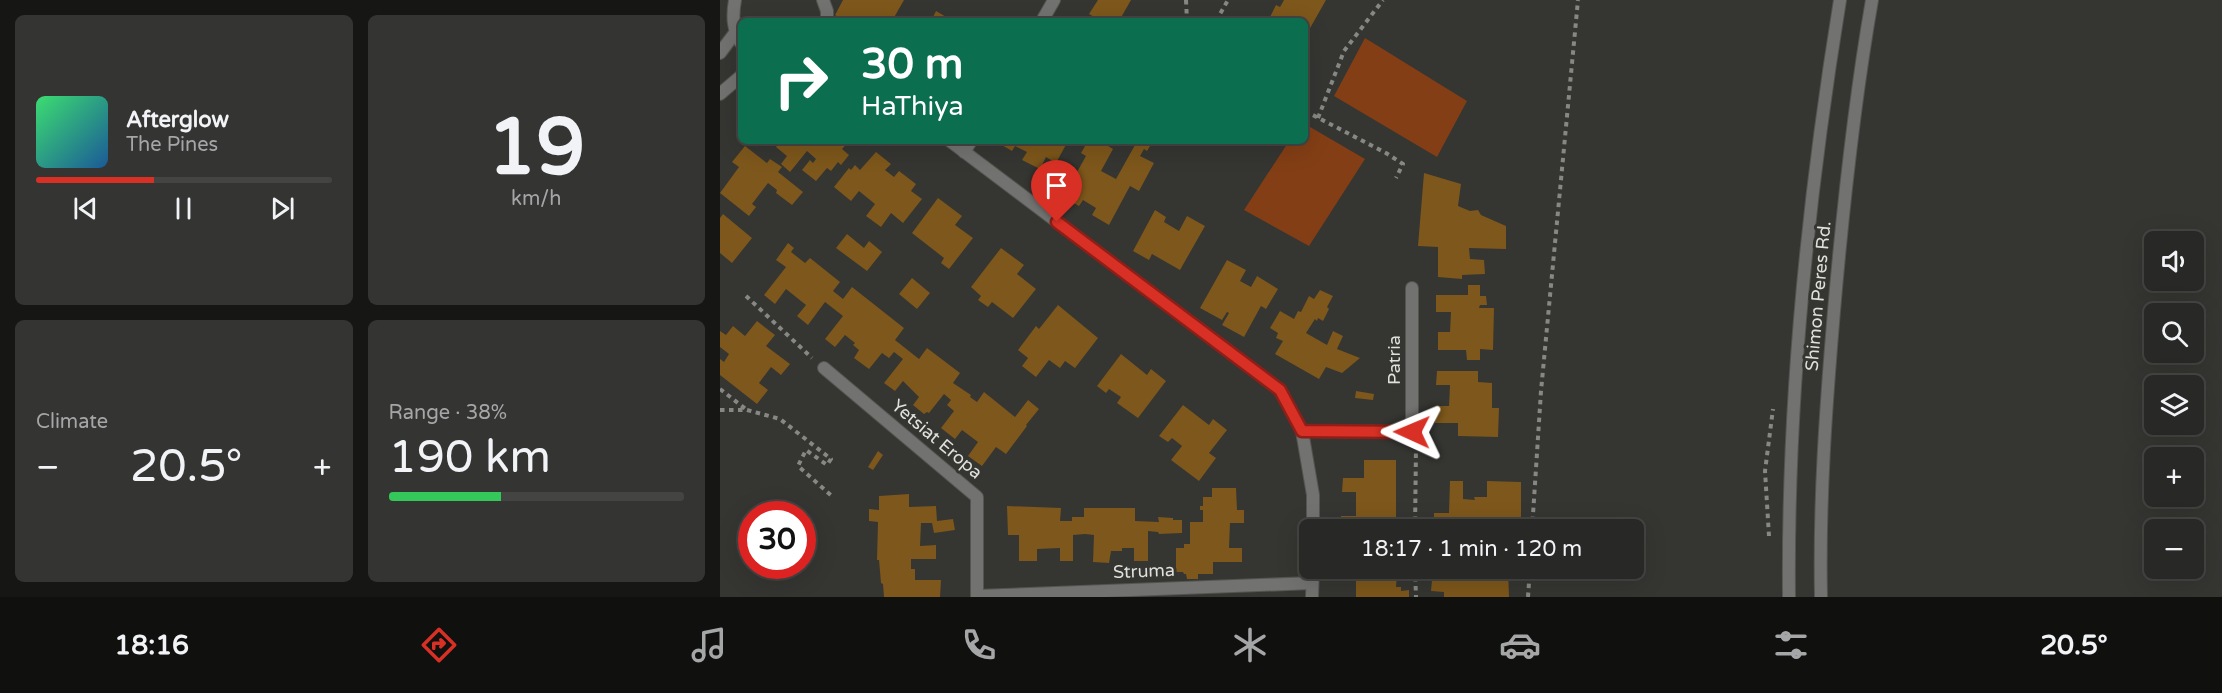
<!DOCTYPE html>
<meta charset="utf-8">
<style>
body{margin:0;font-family:"Varela Round",sans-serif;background:#343432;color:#f1f3f6;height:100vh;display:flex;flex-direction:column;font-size:22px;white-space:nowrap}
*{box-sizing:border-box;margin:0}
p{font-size:20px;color:#a5a6a7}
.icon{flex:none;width:33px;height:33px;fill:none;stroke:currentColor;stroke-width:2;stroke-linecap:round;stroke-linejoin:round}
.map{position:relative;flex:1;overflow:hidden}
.side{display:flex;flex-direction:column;gap:15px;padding:15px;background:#161615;width:720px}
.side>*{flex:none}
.guide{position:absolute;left:18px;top:18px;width:570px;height:126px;border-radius:9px;box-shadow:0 6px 24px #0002,0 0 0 2px #444443;background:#0b6e4f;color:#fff;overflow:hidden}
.buttons{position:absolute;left:1424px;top:231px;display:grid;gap:12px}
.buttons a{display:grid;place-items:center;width:60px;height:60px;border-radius:9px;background:#282826;box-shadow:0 6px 24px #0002,0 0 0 2px #444443;font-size:30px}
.speed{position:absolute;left:18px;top:501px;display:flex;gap:12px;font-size:30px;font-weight:700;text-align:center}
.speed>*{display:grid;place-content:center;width:78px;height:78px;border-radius:50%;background:#282826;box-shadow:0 6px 24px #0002,0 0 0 2px #444443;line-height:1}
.speed .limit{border:9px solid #d22;background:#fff;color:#111}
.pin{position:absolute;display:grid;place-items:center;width:51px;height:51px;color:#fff;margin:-62px -26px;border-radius:50% 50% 50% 0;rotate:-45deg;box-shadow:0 0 6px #0007}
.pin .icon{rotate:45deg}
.me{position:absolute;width:66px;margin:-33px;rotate:271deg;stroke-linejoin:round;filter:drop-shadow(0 0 4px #0008)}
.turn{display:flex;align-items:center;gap:21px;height:126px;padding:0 24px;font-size:27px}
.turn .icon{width:78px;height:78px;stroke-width:2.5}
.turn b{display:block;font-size:42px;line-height:51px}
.big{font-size:45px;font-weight:600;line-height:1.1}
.side .widget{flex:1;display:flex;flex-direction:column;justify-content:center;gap:9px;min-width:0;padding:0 21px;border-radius:9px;background:#343432}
.side .dial{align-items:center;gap:0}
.dial b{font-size:78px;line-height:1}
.song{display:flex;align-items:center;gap:18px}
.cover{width:72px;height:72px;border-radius:9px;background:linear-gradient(135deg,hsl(140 70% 55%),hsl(210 70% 35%))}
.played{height:6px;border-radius:3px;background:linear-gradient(90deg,#d93025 40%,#444443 40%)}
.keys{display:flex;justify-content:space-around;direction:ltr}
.heat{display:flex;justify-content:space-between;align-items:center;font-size:33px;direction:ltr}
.charge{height:9px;border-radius:4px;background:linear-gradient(90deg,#34c759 38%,#444443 0)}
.side .tiles{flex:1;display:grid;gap:15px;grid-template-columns:repeat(2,1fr)}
.trip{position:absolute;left:579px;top:519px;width:345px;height:60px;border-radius:9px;background:#282826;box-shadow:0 6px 24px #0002,0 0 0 2px #444443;font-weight:600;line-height:60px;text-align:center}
.tab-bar{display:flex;height:96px;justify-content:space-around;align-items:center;background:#10100f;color:#a5a6a7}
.tab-bar .icon{width:42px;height:42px}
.tab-bar .on{color:#d93025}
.tab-bar b{font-size:27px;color:#f1f3f6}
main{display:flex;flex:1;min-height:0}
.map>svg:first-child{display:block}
.green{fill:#833e15}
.building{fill:#7d571b}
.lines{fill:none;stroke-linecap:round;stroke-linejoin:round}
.minor-casing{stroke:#545451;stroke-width:14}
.tertiary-casing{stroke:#545451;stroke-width:14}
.path{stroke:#878784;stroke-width:4;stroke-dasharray:4.5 4.5;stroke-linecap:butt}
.minor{stroke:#727371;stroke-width:12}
.tertiary{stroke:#727371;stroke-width:12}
.route-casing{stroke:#8d1f18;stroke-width:15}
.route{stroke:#d93025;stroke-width:10}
.labels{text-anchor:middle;stroke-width:6;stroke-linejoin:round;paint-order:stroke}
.street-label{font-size:18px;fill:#dfdfdc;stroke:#353532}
</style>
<main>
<section class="side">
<div class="tiles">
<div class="widget">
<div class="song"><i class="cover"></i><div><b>Afterglow</b><p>The Pines</p></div></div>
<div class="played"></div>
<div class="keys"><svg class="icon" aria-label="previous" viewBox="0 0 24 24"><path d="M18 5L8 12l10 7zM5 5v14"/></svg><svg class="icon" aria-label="pause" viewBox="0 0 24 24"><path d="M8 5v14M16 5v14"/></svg><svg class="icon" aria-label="next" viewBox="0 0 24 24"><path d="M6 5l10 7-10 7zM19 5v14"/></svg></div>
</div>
<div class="widget dial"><b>19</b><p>km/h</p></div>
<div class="widget"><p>Climate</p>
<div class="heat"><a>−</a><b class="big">20.5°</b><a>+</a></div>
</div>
<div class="widget"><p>Range · 38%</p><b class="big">190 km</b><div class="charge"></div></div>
</div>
</section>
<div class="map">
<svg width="1502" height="597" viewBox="0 0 1502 597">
<rect width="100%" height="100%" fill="#353532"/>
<!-- green -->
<path class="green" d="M645,38L747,101L717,157L614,96Z
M585,124L645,159L589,246L524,210L569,141H585Z"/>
<!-- building -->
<path class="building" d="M123,0H184L172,21H124L115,15Z
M378,0H411L399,21H374L376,18L369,14Z
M564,0H606L585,37V21H556L550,17L556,5L560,7Z
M216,11L233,21H211Z
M61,141H129L122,149L129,155L121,165L118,162L111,171L107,168L96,181L82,170L90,160L93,163L96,159L87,151L70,172L61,164L67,156L56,147Z
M275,141H348L336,163L326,157L320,169L302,160L307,152L295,146L292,151Z
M368,141H380L393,149L381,171L396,179L415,145L412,143L413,141H433L427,151L424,149L420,156L434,163L419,191L410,186L389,225L372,215L376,208L363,200L359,206L343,197L366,156L361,153Z
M25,146L47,163L50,159L62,167L58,172L83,192L72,205L56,193L57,190L48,183L32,204L36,207L29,216L0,193L19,167L12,162Z
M156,152L171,164L165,170L174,177L179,171L196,184L191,191L202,199L183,223L171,213L161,227L146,216L155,204L139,191L131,201L114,187L129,168L131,170L135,165L140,170Z
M704,173L741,184L738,206L750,211L758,210L761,215L786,226V249L749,248L750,259L764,260L765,274L742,275V279L718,277V247L698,246Z
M218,198L242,216L235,225L253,238L229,269L221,263L224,258L192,233Z
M435,210L446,217L444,222L459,231L467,216L485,226L460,270L432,254L429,260L413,251Z
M3,214L32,238L12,263L0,253V218Z
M127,234L144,248L149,241L162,252L147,271L116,248Z
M68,243L74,248L71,252L85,263L90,258L120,282L113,291L123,299L132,287L184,328L175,340L199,359L207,348L240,373L233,383L251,395L250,397L257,402L264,392L295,417L308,400L319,409L306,425L307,426L286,454L276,447L262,466L248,456L258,442L242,430L235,439L221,428L234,411L227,405L231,400L224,394L209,413L207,412L204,414L193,405L199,397L183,381L175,391L164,383L183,359L174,352L169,358L162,353L149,369L134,358L139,350L133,345L135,343L125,335L115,347L105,339L123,316L105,302L88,325L77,316L86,305L66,289L55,304L44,295L66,267L56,260Z
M281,248L304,265L297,274L316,289L293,318L272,302L268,307L258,300L261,296L251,287Z
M507,260L526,270L520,281L531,287L537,276L558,289L546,309L541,306L524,337L502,325L509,313L507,312L502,320L480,308Z
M192,278L210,293L197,309L179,294Z
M748,285H760V296H766L767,305H760L759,308H774L773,350L760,349V360H747L746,350H718V332H730L731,312H716V295H748Z
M600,290L613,296L607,307L609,309L603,321L598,318L597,321L595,319L586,333L607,345L613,331L623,336L617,349L640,358L622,373L606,367L599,379L555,354L563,341L556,338L558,333L550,328L560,311L574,319L578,311L581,312L589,296L594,299Z
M338,305L378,338L355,368L345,361L340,368L329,360L316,377L302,366L308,358L298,350L316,326L319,329Z
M37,321L55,335L46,346L70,364L61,375L51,367L39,383L48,390L37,404L0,375V359L4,362L9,354L0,347V331L6,335L13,326L25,336Z
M401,354L427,375L431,369L446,381L418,418L397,403L401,397L389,389L386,393L377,386Z
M717,371H758V382L772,383V408H779L778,437L738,436V423H715L716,406H729L730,385H716Z
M636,391L654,394L653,400L635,398Z
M463,405L489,425L493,419L507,430L489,453L496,458L479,481L451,460L462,446L452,438L448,442L439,436Z
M158,451L163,455L153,470L148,467Z
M644,460H676V517H673V530H629V523H621V516H636V492H622L623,478H644Z
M730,481H743V499L755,500L754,497H767V481L801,482V530H729V527L714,526V513H729Z
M492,488H516L517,510H524V523H510L509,548H522V562H493V574H478V579H467L466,574H464L463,572H456V548H464V544H470V522H483V510H480V506H483V497H492Z
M189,494V507L216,506L217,521L233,519L235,530L214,533L212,523H201L200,546L216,545V559H191V569H195V580H221L220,597H164L163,584L161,583L159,560H157L158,522L149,521V509L159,510V496Z
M287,506L341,508L340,521H352V517H364V508H415V521L439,522L438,517L453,518V520H462V533L439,534L438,532L428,531V561H414V548H402V551H391L389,563L373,562L374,535L365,534L353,535V561H340V548L317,549V561H299V535H288Z
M610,568H679V572L677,573L676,587H681V591L689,590V597H636V575L610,574Z
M738,568H788L789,597H724V592L711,591L712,580L737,581Z"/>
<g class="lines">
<defs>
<path id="minor" d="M322,21L334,0
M244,152L251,141
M104,368L257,497V597
M582,431L692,432V288
M257,596L592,583"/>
<path id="tertiary" d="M15,0C12,17 13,29 21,43
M103,0L107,11V21
M0,53L15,33
M0,94L21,76
M230,141L560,390L582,431L593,495V530
M592,597L593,568
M1069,597C1067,398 1088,197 1120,0
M1101,597C1099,501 1106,406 1114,311C1123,207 1134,103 1152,0"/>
</defs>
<!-- minor casing -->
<use href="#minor" class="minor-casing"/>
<!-- tertiary casing -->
<use href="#tertiary" class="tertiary-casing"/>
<!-- path -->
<path class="path" d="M466,0L467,21
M496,21L508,0
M585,111L666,153L683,164L676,178
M598,118L624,51L663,0
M26,296L92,358
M0,389L27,410
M0,410H27L60,419L111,459L107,465L86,450L78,466L113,497
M695,530L696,447
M812,530L821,391L858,0
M1049,536L1045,471L1053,409
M695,568L696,597
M808,597L810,568"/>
<!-- minor -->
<use href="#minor" class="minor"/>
<!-- tertiary -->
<use href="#tertiary" class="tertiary"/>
</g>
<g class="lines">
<defs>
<path id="route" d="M337,222L560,390L582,431L692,432"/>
</defs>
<!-- route casing -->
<use href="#route" class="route-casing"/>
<!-- route -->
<use href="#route" class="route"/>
</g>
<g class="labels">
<!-- street labels -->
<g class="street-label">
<text transform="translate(1098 296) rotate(-85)" y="6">Shimon Peres Rd.</text>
<text transform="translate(674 360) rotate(-90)" y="6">Patria</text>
<text transform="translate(217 439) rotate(40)" y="6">Yetsiat Eropa</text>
<text transform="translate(424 571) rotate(-2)" y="6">Struma</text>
</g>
</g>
</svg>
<div class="buttons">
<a><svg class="icon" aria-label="sound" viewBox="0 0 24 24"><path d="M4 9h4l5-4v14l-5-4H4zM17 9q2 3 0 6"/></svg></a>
<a><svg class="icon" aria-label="search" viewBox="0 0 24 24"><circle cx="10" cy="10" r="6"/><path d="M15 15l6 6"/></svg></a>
<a><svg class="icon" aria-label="layers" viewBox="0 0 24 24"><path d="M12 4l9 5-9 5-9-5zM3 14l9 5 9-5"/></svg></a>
<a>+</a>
<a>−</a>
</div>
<div class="speed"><div class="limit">30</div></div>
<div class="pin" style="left:337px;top:222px;background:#d93025"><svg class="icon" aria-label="arrive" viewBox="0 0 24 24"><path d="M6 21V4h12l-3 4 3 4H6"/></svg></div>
<svg class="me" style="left:692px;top:432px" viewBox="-20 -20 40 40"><path d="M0-17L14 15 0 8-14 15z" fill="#d93025" stroke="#fff" stroke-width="4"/></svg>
<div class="trip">18:17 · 1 min · 120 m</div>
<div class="guide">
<div class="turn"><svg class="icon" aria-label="right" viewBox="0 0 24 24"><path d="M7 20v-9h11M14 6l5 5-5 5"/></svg><div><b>30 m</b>HaThiya</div></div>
</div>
</div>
</main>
<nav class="tab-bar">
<b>18:16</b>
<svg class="icon on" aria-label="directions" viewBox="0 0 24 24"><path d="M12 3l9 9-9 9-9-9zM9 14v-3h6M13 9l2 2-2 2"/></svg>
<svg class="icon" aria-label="music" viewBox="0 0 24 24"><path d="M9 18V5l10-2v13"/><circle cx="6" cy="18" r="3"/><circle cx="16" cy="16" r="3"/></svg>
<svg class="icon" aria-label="phone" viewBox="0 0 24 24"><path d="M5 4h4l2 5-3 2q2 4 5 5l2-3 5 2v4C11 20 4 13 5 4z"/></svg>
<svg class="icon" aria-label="climate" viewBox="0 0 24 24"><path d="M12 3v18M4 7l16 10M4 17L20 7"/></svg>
<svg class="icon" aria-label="car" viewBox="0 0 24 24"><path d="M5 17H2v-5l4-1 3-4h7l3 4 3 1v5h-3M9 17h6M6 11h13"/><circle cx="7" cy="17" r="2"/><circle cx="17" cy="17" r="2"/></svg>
<svg class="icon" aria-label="filters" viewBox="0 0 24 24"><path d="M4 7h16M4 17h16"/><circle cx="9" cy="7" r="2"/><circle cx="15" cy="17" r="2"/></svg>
<b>20.5°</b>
</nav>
